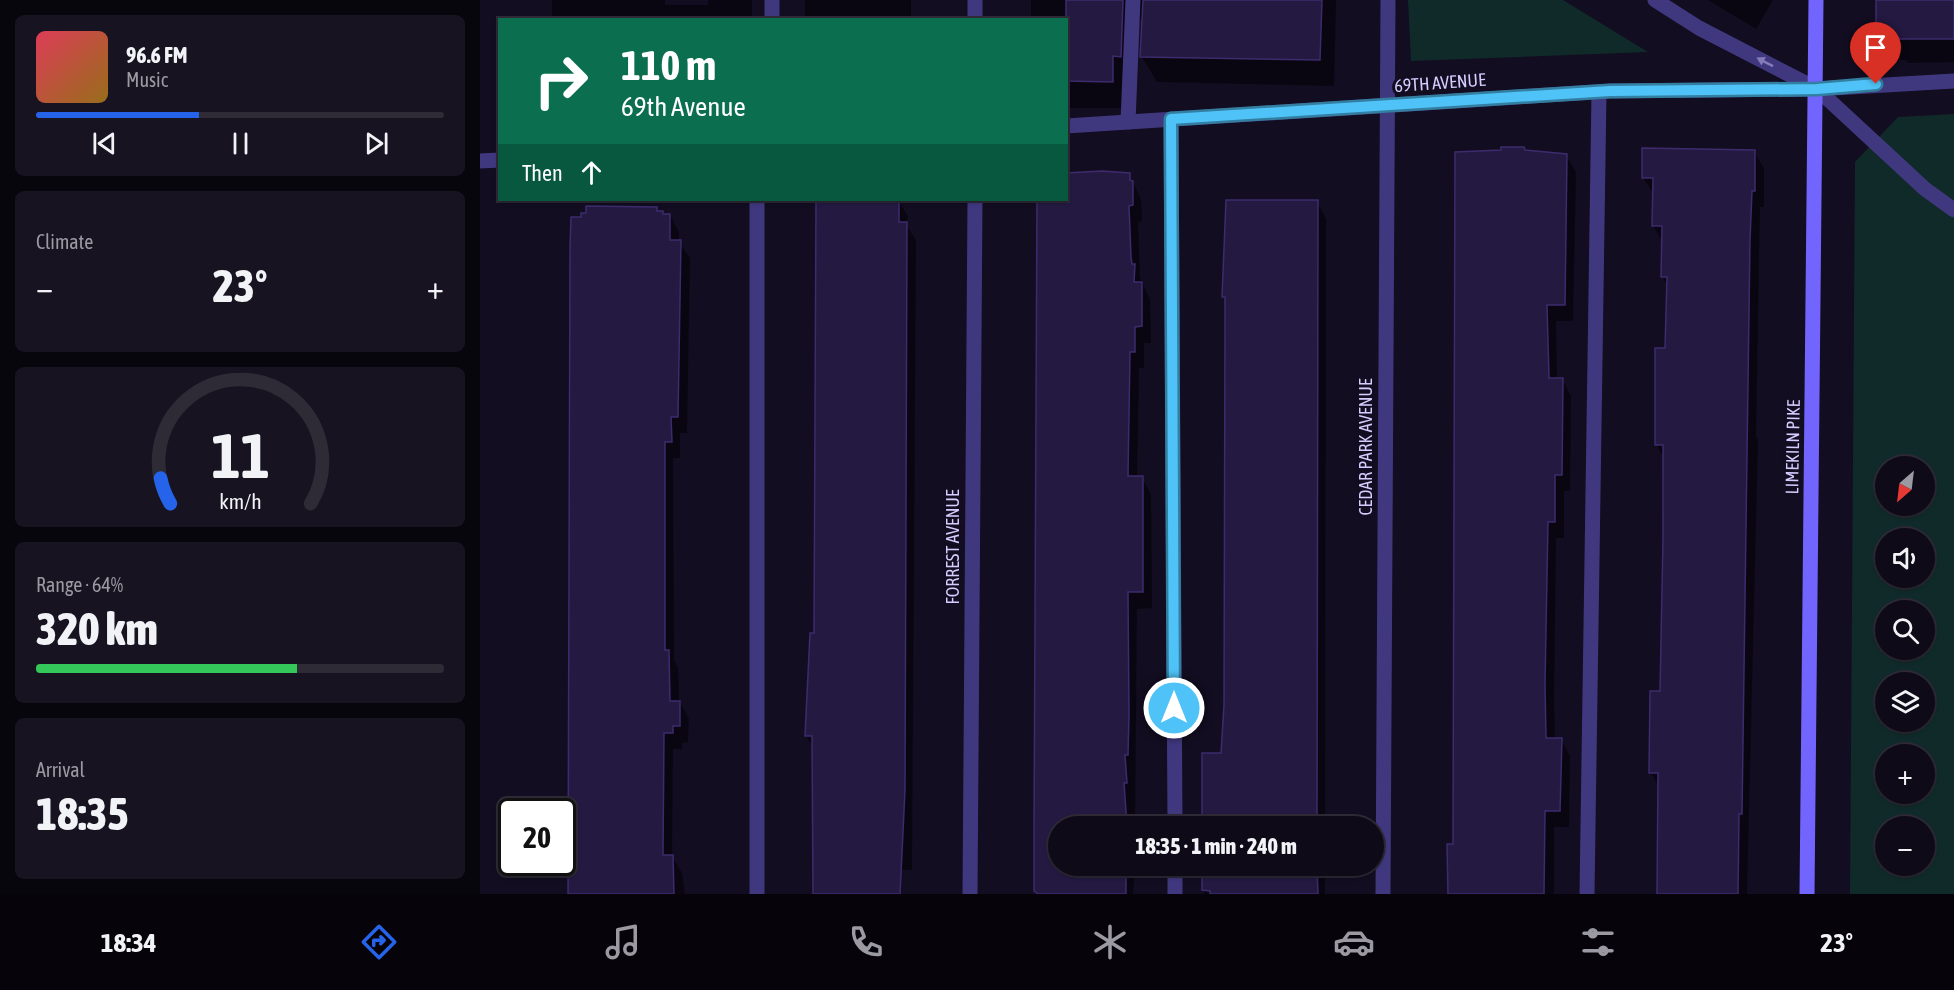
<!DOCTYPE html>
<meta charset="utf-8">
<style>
body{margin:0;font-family:"Asap Condensed",sans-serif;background:#171321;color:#f1f3f6;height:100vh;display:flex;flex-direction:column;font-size:22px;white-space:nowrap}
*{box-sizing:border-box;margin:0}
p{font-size:20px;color:#9b9aa2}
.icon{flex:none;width:33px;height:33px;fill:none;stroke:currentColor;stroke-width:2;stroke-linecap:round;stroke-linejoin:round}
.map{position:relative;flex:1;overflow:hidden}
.panel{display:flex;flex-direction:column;gap:15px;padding:15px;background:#08060d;width:480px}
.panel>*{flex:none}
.hud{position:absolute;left:18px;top:18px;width:570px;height:183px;border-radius:0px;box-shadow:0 2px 4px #0004,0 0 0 2px #2e2b37;background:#0b6e4f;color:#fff;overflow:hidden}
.needle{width:39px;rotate:208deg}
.fabs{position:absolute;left:1395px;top:456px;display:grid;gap:12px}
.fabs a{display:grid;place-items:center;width:60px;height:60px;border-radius:50%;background:#0e0a18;box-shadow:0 2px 4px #0004,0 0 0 2px #2e2b37;font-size:30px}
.speed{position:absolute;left:18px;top:798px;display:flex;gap:12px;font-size:30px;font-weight:700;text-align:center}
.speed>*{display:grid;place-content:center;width:78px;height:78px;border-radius:50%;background:#0e0a18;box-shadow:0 2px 4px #0004,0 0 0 2px #2e2b37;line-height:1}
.speed .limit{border:3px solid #111;border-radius:9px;background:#fff;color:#111}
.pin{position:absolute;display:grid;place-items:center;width:51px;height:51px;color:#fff;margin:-62px -26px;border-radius:50% 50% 50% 0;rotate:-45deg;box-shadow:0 0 6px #0007}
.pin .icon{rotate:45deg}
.me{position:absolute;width:66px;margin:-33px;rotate:0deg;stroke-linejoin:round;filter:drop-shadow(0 0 4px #0008)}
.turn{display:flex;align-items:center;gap:21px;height:126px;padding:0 24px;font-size:27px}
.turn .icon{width:78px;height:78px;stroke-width:2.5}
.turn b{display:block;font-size:42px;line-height:51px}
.then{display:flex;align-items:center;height:57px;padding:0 24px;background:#0003;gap:12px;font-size:22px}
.big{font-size:45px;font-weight:800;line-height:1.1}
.panel .card{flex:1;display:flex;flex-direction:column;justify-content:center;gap:9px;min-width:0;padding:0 21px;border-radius:9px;background:#171321}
.panel .dial{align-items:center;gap:0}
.dial svg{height:156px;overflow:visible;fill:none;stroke:#2e2b37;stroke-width:7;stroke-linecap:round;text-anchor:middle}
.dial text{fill:#f1f3f6;stroke:none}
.song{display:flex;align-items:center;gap:18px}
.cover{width:72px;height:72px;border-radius:9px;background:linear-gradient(135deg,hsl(350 70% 55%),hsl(40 70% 35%))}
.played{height:6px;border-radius:3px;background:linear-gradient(90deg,#2563eb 40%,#2e2b37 40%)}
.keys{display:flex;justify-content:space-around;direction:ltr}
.heat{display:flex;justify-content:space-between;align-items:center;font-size:33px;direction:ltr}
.charge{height:9px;border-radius:4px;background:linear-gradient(90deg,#34c759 64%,#2e2b37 0)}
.trip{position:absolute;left:568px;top:816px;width:336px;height:60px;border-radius:30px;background:#0e0a18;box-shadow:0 2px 4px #0004,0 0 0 2px #2e2b37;font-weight:800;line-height:60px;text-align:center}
.dock{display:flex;height:96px;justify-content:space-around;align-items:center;background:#06040a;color:#9b9aa2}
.dock .icon{width:42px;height:42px}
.dock .active{color:#2563eb}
.dock b{font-size:27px;color:#f1f3f6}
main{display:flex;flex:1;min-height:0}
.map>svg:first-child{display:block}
.green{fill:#102a2a;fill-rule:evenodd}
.shadow{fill:#0007}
.building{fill:#241941;stroke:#3d2b6d;stroke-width:1.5}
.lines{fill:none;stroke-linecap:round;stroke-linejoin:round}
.lane{stroke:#40387f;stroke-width:15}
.street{stroke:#40387f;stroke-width:15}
.secondary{stroke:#7265fe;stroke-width:15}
.oneway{fill:#847bb9}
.route-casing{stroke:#337fa1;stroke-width:15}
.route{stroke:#4fc3f7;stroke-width:10}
.labels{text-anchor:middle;stroke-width:6;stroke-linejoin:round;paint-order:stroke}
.street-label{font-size:18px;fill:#d6cdff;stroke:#120d20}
</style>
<main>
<section class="panel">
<div class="card">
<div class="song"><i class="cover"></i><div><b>96.6 FM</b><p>Music</p></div></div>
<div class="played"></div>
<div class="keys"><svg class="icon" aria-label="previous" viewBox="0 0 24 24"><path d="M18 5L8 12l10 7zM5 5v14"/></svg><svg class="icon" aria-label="pause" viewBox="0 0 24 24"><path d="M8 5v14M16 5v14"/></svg><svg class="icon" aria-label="next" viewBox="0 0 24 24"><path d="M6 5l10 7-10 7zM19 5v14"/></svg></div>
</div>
<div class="card"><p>Climate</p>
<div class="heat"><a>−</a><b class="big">23°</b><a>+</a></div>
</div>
<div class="card dial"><svg viewBox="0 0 100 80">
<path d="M14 69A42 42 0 1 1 86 69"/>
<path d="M14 69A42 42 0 0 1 9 56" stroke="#2563eb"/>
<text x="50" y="56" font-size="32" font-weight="700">11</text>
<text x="50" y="72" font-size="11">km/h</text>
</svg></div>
<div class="card"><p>Range · 64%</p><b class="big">320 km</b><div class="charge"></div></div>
<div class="card"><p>Arrival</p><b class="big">18:35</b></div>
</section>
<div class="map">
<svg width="1474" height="894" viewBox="0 0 1474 894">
<rect width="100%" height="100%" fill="#120d20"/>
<!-- green -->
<path class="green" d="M928,0H1083L1168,52L931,61Z
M1474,114V894H1370L1375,162L1418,117ZM1406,466H1444V506H1406ZM1406,538H1444V578H1406ZM1406,610H1444V650H1406ZM1406,682H1444V722H1406ZM1406,754H1444V794H1406ZM1406,826H1444V866H1406Z"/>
<!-- shadow -->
<path class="shadow" d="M72,0H185V5H228V0H272V20H72Z
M325,0H431V20H325Z
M551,0H856L854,86L677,82L662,57L663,18L660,20L647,108H586V20H551Z
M1228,0H1293L1276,29Z
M1397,0H1474V62L1428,63L1426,60H1421L1416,51H1412L1398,27Z
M1046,152L1086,155L1096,172L1093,321H1076L1077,379H1082L1091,396L1090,491H1084V538H1076L1074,702L1075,739H1081L1090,756L1089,827H1074V894H969Z
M1274,152L1284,168V207H1280L1279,258L1276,436L1278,440L1267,894H1178L1179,787L1171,773L1181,692L1184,458L1176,444L1187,350L1188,287L1182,276L1183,242L1173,226L1174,194L1163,178Z
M649,174L661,199L662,221L658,222L660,277L670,300L671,343H664V368H659L657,478H662L671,494L672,608L657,609L655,826H579V866H655L653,894H556L558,201L586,200Z
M338,200H418L428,216L427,226L436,240L432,870L344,869L334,749L326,736L335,634Z
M747,201L837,202L846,219L845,826H724V754H742L745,705V219Z
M176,209L184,216L190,215L199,232V242L210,258L207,433H200V458H193L194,660L198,668L199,701L209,719L208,742L202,743V749H193L192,856L202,873L205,894H90Z
M724,866H845V894H724Z"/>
<!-- building -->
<path class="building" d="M586,0H643L641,57L633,56V82L586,81Z
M663,0H842L840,60L660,57Z
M1396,0H1474V39H1412L1413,36H1405V27H1396Z
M1021,147H1044L1045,150L1087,154L1085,305H1067L1069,378H1083L1082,475H1075V522H1068L1065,684L1066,738H1082L1080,811H1065L1064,894H968L967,844H973L975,152L1021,150Z
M1162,148L1275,150V191H1272L1270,240L1262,814H1259L1258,894H1177L1178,773H1169L1170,691H1180L1183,539V445H1175V348H1185L1187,277H1181L1182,226H1172L1173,178H1162Z
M622,171L650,173V180L653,181V205L649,206L651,257L652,264H655L654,282H662V326L655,327V352H650L648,476H663V592H648L649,715L648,755H645L647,783H644L647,826H579V866H646V894H558L554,891V832L557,200H586V173Z
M336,200H419V222H427L425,790L420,894H333L332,736H325L330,633H334Z
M746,200H838L837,826H722V753H741L744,705L745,320V297H742Z
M106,206L177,207V211H183V214H190V240H201L198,417H191L192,442H185V650H189L190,701H200V726H193V733H184L183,855H193L194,894H88L90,247L91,217H101V213H106Z
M722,866H837L838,894H730V891L722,890Z"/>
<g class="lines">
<!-- lane -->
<path class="lane" d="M292,20V0
M1337,89L1445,189L1474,210
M691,119L695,826
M648,122L653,0
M277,200V894
M695,866V894
M1107,894L1119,92"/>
<!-- street -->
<path class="street" d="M495,0V20
M1175,0L1219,28L1335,88
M586,126L1130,91L1337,89L1474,81
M0,161L20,160
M490,894L495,200
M903,894L908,0"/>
<!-- secondary -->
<path class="secondary" d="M1327,894L1336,0"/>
</g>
<!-- one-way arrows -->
<defs><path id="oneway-solid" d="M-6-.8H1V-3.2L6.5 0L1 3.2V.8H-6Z" transform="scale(1.5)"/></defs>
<use class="oneway" href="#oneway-solid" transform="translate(1285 62) rotate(-153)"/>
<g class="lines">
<defs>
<path id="route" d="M694,708L691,119L1130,91L1337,89L1396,84"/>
</defs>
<!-- route casing -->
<use href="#route" class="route-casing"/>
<!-- route -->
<use href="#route" class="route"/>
</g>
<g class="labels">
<!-- street labels -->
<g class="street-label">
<text transform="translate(960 83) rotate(-4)" y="6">69TH AVENUE</text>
<text transform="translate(886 447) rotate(-90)" y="6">CEDAR PARK AVENUE</text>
<text transform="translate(1313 447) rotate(-89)" y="6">LIMEKILN PIKE</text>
<text transform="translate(473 547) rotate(-90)" y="6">FORREST AVENUE</text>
</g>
</g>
</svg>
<div class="fabs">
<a><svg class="needle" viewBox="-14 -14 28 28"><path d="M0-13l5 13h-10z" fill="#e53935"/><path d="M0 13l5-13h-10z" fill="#9b9aa2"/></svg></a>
<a><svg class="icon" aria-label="sound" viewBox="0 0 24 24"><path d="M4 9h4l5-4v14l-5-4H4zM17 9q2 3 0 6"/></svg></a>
<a><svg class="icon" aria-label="search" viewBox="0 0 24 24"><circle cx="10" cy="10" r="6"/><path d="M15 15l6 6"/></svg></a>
<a><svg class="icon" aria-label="layers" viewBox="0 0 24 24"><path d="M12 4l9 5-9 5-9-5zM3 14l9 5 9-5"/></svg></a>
<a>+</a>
<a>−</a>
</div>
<div class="speed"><div class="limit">20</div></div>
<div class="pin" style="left:1396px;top:84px;background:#d93025"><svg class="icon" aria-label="arrive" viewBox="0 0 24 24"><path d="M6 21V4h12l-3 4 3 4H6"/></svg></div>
<svg class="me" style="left:694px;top:708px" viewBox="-20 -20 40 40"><circle r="17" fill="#4fc3f7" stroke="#fff" stroke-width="3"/><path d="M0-11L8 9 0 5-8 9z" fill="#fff"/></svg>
<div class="trip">18:35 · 1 min · 240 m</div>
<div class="hud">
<div class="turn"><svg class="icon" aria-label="right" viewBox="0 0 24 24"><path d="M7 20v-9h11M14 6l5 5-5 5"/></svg><div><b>110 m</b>69th Avenue</div></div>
<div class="then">Then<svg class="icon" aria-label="ahead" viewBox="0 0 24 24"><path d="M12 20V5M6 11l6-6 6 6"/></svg></div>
</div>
</div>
</main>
<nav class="dock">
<b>18:34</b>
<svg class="icon active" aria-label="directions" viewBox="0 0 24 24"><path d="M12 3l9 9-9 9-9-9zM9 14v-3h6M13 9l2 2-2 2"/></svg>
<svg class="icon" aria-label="music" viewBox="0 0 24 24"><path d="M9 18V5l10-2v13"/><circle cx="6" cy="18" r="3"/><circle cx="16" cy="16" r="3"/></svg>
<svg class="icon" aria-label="phone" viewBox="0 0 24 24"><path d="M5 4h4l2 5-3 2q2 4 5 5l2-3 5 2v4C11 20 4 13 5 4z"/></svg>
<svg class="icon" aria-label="climate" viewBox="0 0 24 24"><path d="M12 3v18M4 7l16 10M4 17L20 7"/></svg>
<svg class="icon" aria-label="car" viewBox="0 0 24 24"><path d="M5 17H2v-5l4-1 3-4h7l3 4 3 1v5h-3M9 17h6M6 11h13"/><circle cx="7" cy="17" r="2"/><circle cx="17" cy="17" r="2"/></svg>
<svg class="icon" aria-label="filters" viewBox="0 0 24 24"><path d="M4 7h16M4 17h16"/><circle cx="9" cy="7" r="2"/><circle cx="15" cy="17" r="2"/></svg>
<b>23°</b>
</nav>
